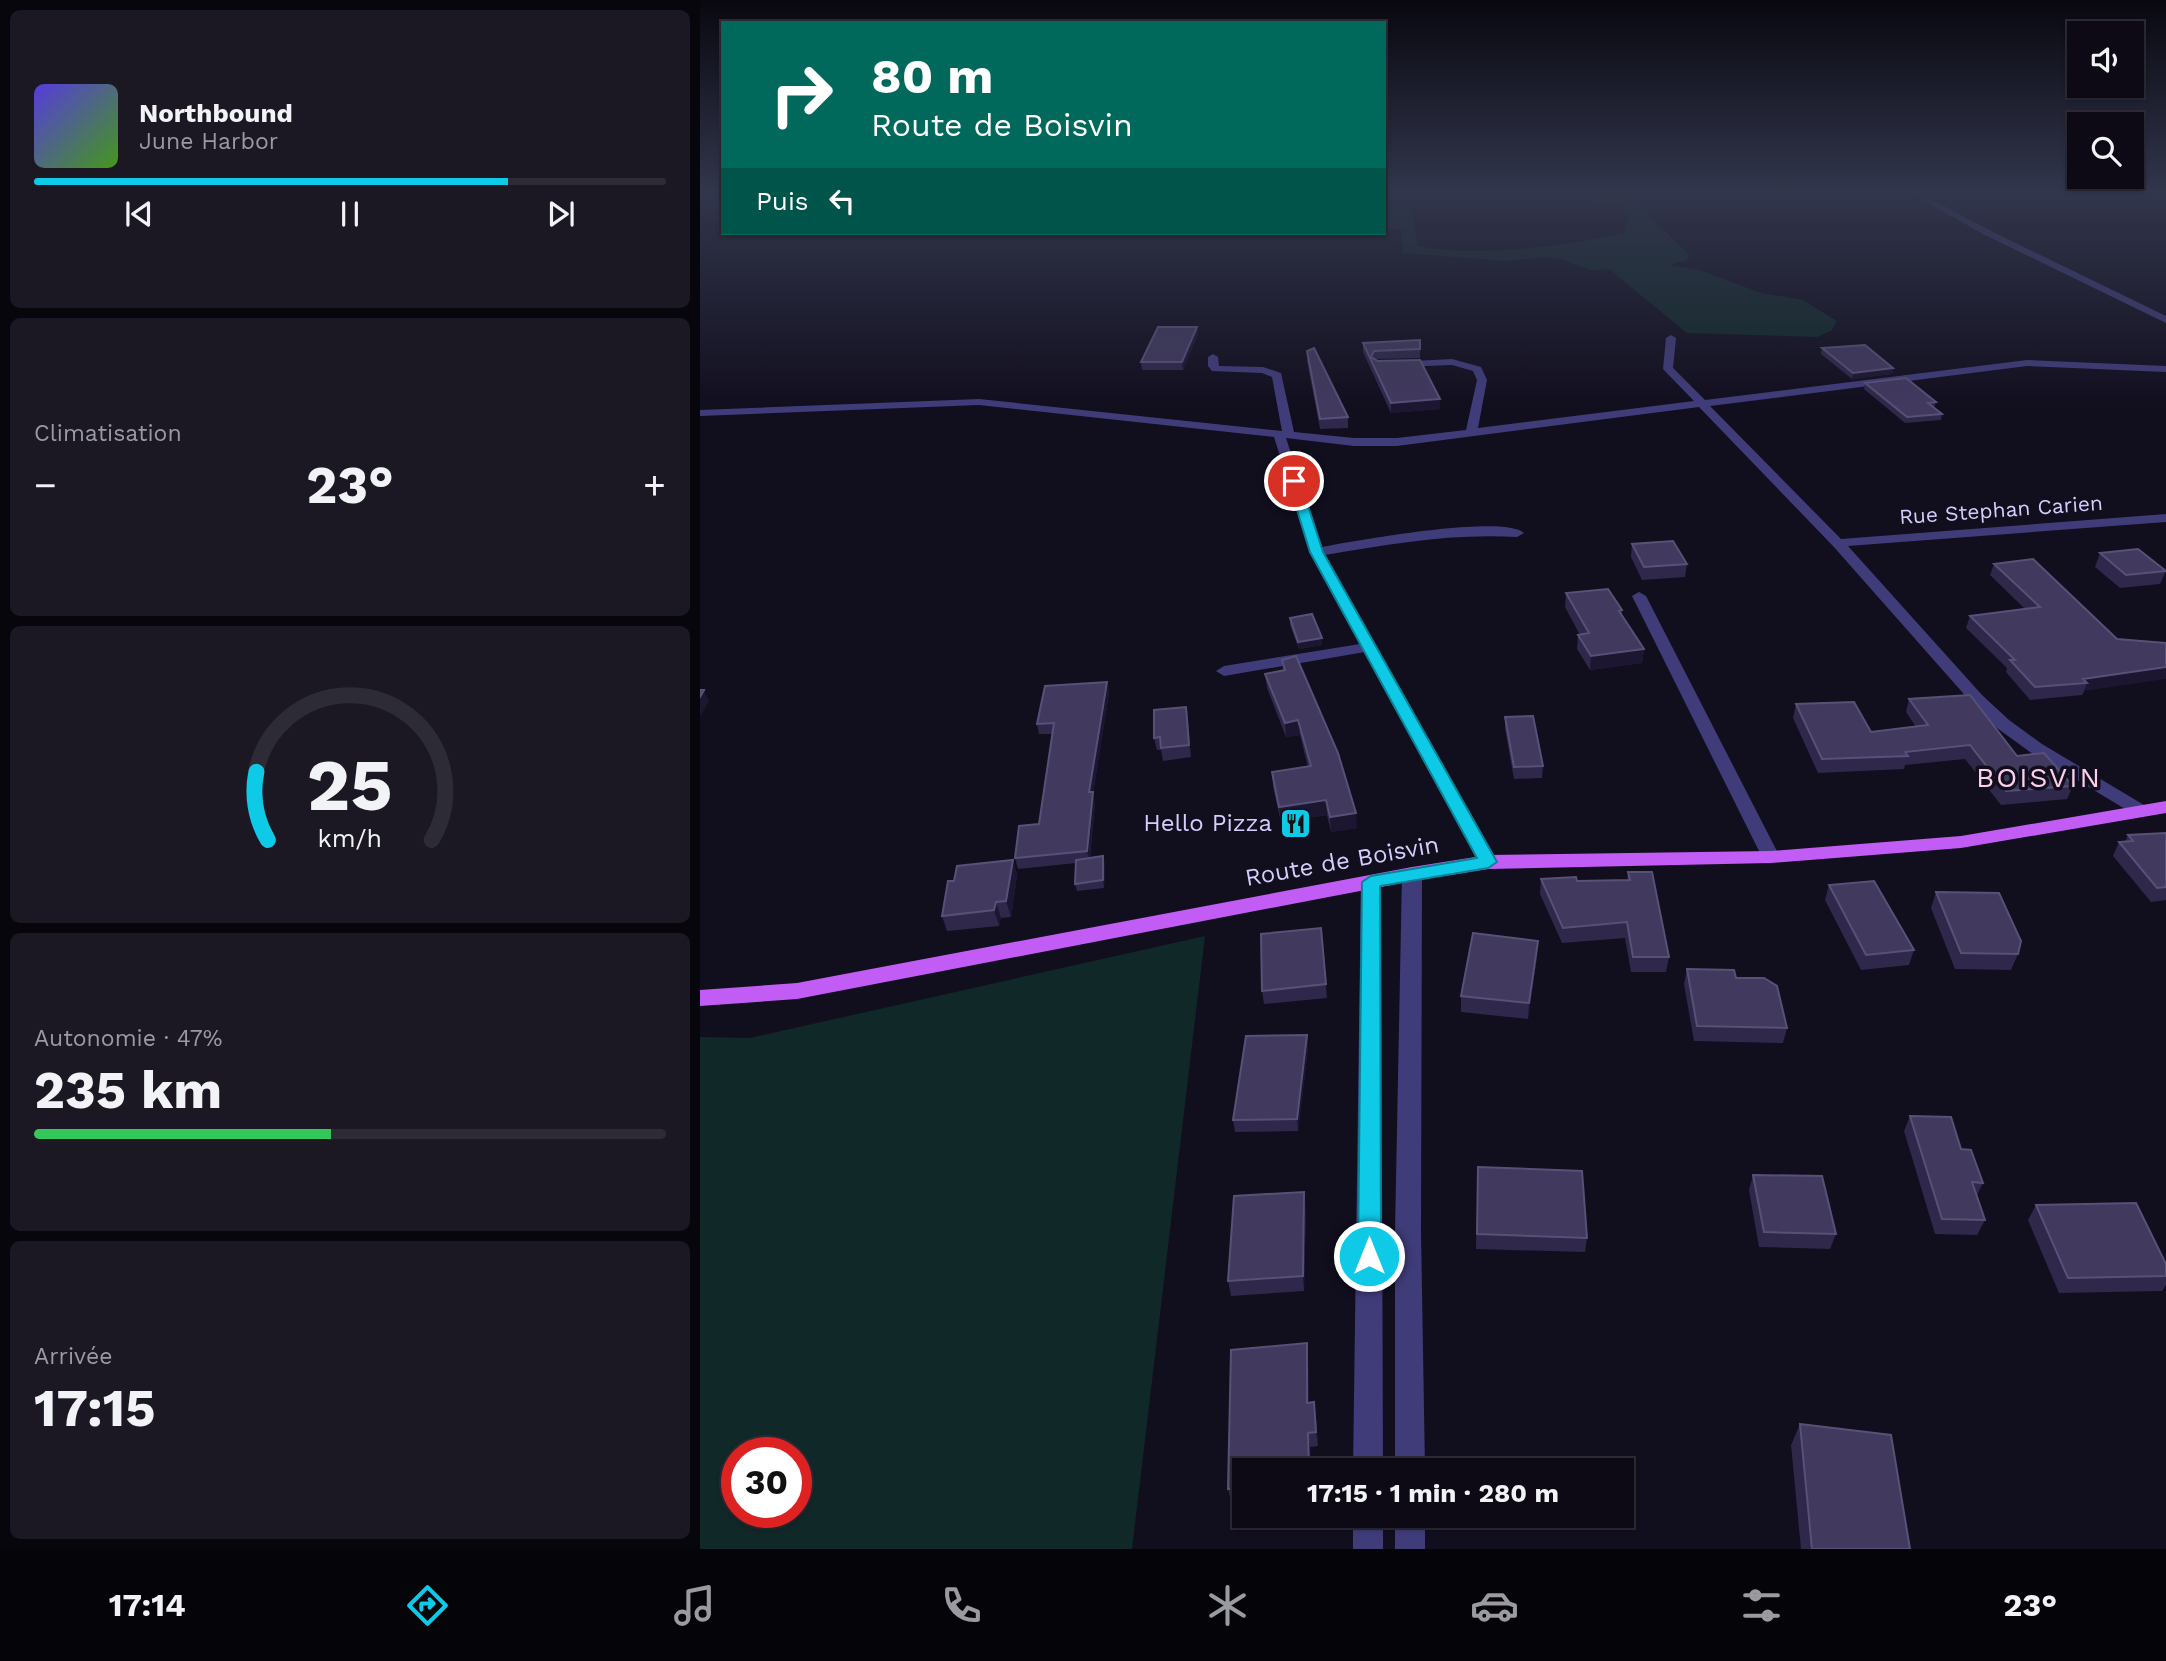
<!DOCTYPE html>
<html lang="fr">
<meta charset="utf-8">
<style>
body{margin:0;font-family:"Work Sans",sans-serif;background:#1b1823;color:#f1f3f6;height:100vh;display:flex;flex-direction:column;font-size:26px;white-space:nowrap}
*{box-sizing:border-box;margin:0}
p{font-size:23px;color:#9a9aa1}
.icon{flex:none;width:38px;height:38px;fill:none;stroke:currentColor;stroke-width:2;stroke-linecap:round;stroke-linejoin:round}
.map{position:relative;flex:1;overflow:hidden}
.sheet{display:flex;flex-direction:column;gap:10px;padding:10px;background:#07060c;width:700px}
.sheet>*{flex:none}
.top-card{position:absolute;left:21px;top:21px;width:665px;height:214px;border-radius:0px;box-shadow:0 2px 5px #0004,0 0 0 2px #2d2b35;background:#00695c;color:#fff;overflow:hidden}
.tools{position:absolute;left:1367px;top:21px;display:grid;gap:14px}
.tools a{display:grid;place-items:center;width:77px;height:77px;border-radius:0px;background:#0d0a16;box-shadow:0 2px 5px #0004,0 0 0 2px #2d2b35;font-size:35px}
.speed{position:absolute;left:21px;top:1437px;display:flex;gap:14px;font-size:35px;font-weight:700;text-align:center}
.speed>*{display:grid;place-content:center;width:91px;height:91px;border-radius:50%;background:#0d0a16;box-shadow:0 2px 5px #0004,0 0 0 2px #2d2b35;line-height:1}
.speed .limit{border:10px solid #d22;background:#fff;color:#111}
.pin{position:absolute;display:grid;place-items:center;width:60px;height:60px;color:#fff;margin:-30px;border:4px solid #fff;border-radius:50%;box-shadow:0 2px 7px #0007}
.me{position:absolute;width:77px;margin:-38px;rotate:0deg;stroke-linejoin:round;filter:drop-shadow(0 0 5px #0008)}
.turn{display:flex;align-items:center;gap:24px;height:147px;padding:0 35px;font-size:32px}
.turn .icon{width:91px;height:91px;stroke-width:2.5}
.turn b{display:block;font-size:49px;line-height:60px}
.then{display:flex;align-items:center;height:66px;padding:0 35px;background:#0003;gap:14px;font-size:26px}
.big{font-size:52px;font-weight:700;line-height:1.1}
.sheet .widget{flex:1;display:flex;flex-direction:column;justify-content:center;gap:10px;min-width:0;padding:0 24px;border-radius:10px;background:#1b1823}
.sheet .dial{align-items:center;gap:0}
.dial svg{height:182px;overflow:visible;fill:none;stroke:#2d2b35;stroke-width:7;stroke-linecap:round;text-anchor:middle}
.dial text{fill:#f1f3f6;stroke:none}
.song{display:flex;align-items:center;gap:21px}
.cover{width:84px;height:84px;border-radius:10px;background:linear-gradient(135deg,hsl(250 70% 55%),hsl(100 70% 35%))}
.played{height:7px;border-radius:4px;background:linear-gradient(90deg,#0fcae7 75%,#2d2b35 75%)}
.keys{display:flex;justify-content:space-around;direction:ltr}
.heat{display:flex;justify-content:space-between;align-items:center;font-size:38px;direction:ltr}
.charge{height:10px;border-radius:5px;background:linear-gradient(90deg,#34c759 47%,#2d2b35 0)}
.trip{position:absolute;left:532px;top:1458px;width:402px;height:70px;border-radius:0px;background:#0d0a16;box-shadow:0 2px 5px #0004,0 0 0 2px #2d2b35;font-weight:700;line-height:70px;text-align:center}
.tabs{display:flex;height:112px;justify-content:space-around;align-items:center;background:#050409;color:#9a9aa1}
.tabs .icon{width:49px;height:49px}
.tabs .selected{color:#0fcae7}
.tabs b{font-size:32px;color:#f1f3f6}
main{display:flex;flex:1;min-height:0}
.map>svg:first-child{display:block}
.green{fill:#112828;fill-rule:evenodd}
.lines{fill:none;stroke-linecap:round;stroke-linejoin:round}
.stream{stroke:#0c1b39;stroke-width:4.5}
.minor{fill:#403c7a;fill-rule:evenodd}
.major{fill:#c15df4;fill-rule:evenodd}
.wall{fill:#2f284b}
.shaded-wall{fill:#1c1631}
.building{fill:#41395e;stroke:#585177;stroke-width:2}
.route{fill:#0fcae7;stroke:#0a8396;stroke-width:2}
.labels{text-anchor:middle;stroke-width:7;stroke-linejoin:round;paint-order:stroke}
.far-street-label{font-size:21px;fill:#d5cefc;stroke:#110e1e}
.poi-label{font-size:24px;fill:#d5cefc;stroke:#110e1e;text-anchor:end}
.street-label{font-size:24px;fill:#d5cefc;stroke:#110e1e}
.quarter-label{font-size:28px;letter-spacing:2px;fill:#fcd0eb;stroke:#110e1e}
</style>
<main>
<section class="sheet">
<div class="widget">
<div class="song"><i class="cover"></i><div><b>Northbound</b><p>June Harbor</p></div></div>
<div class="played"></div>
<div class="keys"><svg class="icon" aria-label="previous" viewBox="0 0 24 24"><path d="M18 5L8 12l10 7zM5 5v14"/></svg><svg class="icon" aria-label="pause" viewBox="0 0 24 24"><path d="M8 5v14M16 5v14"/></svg><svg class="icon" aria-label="next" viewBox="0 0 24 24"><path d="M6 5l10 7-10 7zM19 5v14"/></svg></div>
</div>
<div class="widget"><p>Climatisation</p>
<div class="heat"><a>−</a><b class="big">23°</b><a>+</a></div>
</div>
<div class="widget dial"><svg viewBox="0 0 100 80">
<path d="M14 69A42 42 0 1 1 86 69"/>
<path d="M14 69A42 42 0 0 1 9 39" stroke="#0fcae7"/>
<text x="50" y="56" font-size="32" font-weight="700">25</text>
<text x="50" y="72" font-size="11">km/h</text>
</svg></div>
<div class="widget"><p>Autonomie · 47%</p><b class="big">235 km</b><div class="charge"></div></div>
<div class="widget"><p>Arrivée</p><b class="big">17:15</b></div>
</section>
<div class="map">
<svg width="1466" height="1549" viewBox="0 0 1466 1549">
<rect width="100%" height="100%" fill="#110e1e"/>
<!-- green -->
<path class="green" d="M884,191H922L927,194L990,256L987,260L969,265L999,270L1061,293L1103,300L1137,321L1132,330L1117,337L987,333L909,269L891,270L860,259L846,257L807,261L703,253L701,229L684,230V210H711L718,246C776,258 866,246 924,233L929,219L917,205L865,196Z
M505,936L432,1549H0V1037L50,1038ZM37,1452H96V1512H37Z"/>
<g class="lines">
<!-- stream -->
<path class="stream" d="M0,213L23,209"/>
<!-- minor -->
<path class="minor" d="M1207,191H1216L1291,231L1466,316V323L1285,235Z
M971,335L976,338L973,368L1005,400L1327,360L1466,366V372L1327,366L1010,406L1141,539L1466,514V522L1148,546L1282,695L1309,720L1342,744L1449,808L1452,812L1449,816H1437L1330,752L1297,728L1270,701L1133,546L999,407L697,446H654L586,438L622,547C656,541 801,514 824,533L817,537C752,533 689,544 625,555L798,862L795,867H781L778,862L665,652L524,676L516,671L524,666L660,644L610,552L574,437L279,405L0,416V410L279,399L582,431L572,377L562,373L512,371L508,366V357L513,354L518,357L519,366L563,367L581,373L594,432L654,438H697L766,430L777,380L773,371L752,365L699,367L695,366V362L752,359L781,367L787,380L778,428L994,401L963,369L966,338Z
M939,592L946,596L1080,857L1078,862H1064L1062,857L932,596Z
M712,867L719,869L722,874L721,1231L725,1470H695V1231L702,874L705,869Z
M671,875L678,877L681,882L683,1470H653L661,882L664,877Z
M653,1516H683V1549H653Z
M695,1516H725V1549H695Z"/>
<!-- major -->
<path class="major" d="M1466,801V813L1261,848L1071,863L788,869L712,881L97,999L0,1006V990L97,983L712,867L788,855L1071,851L1261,836Z"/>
</g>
<!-- wall -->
<path class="wall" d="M498,334L483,370H442L441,362Z
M720,340V358L675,359L740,399V409L691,413L663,352V343Z
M1122,348L1193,368L1192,374L1152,379L1121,354Z
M607,351L648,417V428L620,429L607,361Z
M1165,383L1236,402L1234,408L1242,414L1241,420L1205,423L1164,389Z
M932,544L987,564L985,577L942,580L931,557Z
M1400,553L1466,571L1460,584L1420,588L1395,567Z
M1294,564L1417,639L1382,695L1330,700L1306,672L1307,668L1266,628L1270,616L1325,609L1290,575Z
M866,593L922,610V615L944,649L942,663L890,670L877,649L878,635H880L865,607Z
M590,618L622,638V645L599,649L590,625Z
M582,660L657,828L631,832L627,815L581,822L573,787L572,772L608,767L600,735L586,737L567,688L565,674L583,671Z
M407,682L409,693L393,794L395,803L390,858L405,863L404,888L377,891L375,884L376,863L318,869L315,858L339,824L353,734H339L337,724Z
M1209,699L1373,786L1367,799L1301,805L1265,759L1205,765L1204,769L1118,773L1093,718L1096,704L1171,732L1216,727L1206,712Z
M805,717L843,766L842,778L814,779L805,729Z
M488,719L491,757L463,761L461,750H457L454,738Z
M1466,833V900L1451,902L1413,856L1419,842H1425L1428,835Z
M313,860L317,876L311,917L301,918L299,926L247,931L242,916L254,881Z
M928,872L969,957L966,972H931L925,938L862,943L840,894L841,879L877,881L927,880Z
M1129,885L1214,950L1209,965L1161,970L1125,900Z
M1236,892L1318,954L1311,970L1255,969L1231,908Z
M621,928L627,998L564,1004L562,991Z
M837,957L828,1019L761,1012V996Z
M987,969L1036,978L1087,1028L1083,1043L994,1041L984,984Z
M607,1035L608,1048L598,1131L535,1132L533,1120Z
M1210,1116L1261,1149L1283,1183L1277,1195L1285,1220L1277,1235L1235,1234L1204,1131Z
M778,1167L887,1238L885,1252L776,1249Z
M1053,1175L1136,1234L1130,1249L1059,1247L1049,1190Z
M1336,1205L1466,1264V1285L1462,1291L1359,1293L1328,1220Z
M606,1207L604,1291L531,1296L528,1281Z
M608,1357L609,1403L616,1416L618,1446L610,1447L611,1470H544V1500L531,1502L528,1489Z
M1100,1424L1210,1549H1101L1091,1445Z"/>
<!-- shaded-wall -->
<path class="shaded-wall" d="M497,327L498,334L483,370L482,362Z
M1193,368L1192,374L1152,379L1153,373Z
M740,399V409L691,413V403Z
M622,638V645L599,649L598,642Z
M944,649L942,663L890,670L891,656Z
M1466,667V679L1384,691L1387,683L1383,679Z
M407,682L409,693L393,794L395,803L389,862L387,851L389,792Z
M4,690L9,701L0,717V697Z
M486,707L488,719L491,757L489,745Z
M598,720L600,735L586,737L585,723Z
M626,800L627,815L581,822L579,807Z
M656,813L657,828L631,832L630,817Z
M403,856L405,863L404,888L403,880Z
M313,860L317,876L311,917L306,901Z
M296,902L301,918L299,926L294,910Z
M838,941L837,957L828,1019L829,1003Z
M607,1035L608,1048L598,1131L597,1119Z
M604,1192L606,1207L604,1291L603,1276Z
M607,1343L608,1357L609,1417L607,1403Z
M614,1402L616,1416L618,1446L616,1432Z
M608,1433L610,1447L611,1470H609Z"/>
<!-- building -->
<path class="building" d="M458,327H497L482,362H441Z
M720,340V349L674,351L671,357L678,361L720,360L740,399L691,403L663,343Z
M1165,345L1193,368L1153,373L1122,348Z
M614,348L648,417L620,419L607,351Z
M1206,378L1236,402L1228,403L1242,414L1207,417L1165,383Z
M973,541L987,564L944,567L932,544Z
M1438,549L1466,571L1426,575L1400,553Z
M1333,559L1417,639L1466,643V667L1383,679L1387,683L1335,687L1310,660H1315L1270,616L1340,607L1294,564Z
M908,589L922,610L919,611L944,649L891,656L878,635L889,633L866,593Z
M612,614L622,638L598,642L590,618Z
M596,656L638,753L656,813L630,817L626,800L579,807L572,772L611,766L598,720L585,723L565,674L585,670L582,660Z
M407,682L389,792H393L387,851L315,858L319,826L339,824L354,723L337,724L345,686Z
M0,690H4L0,697Z
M1270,695L1317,756L1344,753L1373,786L1306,791L1270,745L1205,752L1208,756L1122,759L1096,704L1154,702L1171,732L1228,725L1209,699Z
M486,707L489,745L461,748L460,737L454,738V710Z
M833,716L843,766L814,767L805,717Z
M1466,833V887L1457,888L1419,842L1433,841L1428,835Z
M403,856V880L375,884L376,860Z
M313,860L306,901L296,902L294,910L242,916L248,881H254L257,866Z
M928,872H952L969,957H933L927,922L863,928L841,879L876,877L877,881L930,880Z
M1174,881L1214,950L1166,955L1129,885Z
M1236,892L1299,893L1321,941L1318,954L1261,953Z
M621,928L626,984L562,991L561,934Z
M773,933L838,941L829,1003L761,996Z
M987,969L1034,970L1036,978H1064L1077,986L1087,1028L997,1026Z
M607,1035L597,1119L533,1120L546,1036Z
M1210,1116L1251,1117L1261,1149L1271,1150L1283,1183L1272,1182L1285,1220L1242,1219Z
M778,1167L882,1171L887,1238L777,1234Z
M1053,1175L1122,1176L1136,1234L1064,1232Z
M604,1192L603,1276L528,1281L534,1196Z
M1436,1203L1466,1264V1276L1368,1278L1336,1205Z
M607,1343V1403L614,1402L616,1432L608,1433L609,1470H544V1487L528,1489L531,1350Z
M1100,1424L1191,1435L1210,1549H1112Z"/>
<!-- sky -->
<linearGradient id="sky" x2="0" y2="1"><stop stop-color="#090810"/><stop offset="0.47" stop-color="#32364c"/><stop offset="1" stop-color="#32364c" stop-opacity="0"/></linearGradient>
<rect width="1466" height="407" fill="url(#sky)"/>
<!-- route -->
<path class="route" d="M594,478L600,481L623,552L797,862L788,868L680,886L681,1256L678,1264L669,1267L661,1264L658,1256L662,882L671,876L777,858L610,552L588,481Z"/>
<!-- icons -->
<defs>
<symbol id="restaurant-square" viewBox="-11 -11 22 22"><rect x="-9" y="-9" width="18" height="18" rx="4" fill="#0fcae7" stroke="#110e1e"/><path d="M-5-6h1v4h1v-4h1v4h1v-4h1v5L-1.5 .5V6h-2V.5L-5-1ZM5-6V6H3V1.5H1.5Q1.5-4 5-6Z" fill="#111"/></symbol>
</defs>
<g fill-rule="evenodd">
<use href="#restaurant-square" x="578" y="806" width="35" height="35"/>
</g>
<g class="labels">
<!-- far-street labels -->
<g class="far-street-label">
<text transform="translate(1301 510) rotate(-4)" y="7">Rue Stephan Carien</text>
</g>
<!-- poi labels -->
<g class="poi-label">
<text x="572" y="831">Hello Pizza</text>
</g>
<!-- street labels -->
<g class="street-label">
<text transform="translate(642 861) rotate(-10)" y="8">Route de Boisvin</text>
</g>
<!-- quarter labels -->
<g class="quarter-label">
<text x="1339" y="787">BOISVIN</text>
</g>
</g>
</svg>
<div class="tools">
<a><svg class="icon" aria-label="sound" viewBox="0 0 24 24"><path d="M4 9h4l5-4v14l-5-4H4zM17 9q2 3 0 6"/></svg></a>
<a><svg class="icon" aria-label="search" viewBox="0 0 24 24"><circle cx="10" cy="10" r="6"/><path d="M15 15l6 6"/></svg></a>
</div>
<div class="speed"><div class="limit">30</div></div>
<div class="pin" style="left:594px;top:481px;background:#d93025"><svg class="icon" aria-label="arrive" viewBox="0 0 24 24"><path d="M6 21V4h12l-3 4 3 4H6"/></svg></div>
<svg class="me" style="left:669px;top:1256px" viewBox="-20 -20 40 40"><circle r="17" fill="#0fcae7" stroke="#fff" stroke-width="3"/><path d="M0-11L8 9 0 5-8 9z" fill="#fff"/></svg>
<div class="trip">17:15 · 1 min · 280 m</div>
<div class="top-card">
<div class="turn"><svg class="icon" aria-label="right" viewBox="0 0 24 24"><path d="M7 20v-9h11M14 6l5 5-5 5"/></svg><div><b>80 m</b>Route de Boisvin</div></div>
<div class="then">Puis<svg class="icon" aria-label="left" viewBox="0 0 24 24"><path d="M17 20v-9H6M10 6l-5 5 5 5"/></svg></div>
</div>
</div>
</main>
<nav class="tabs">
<b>17:14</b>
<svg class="icon selected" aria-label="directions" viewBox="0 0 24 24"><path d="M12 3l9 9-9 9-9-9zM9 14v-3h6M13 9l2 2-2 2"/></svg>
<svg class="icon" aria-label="music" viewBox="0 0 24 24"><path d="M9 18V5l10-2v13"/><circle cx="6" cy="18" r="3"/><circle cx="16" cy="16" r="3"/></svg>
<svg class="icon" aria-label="phone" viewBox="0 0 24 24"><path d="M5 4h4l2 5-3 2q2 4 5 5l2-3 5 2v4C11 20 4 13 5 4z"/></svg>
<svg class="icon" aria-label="climate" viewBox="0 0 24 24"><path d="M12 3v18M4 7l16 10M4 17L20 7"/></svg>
<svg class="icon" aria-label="car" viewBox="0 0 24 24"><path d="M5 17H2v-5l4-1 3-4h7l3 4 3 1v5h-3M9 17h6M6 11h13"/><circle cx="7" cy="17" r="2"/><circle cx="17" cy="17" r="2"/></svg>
<svg class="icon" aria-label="filters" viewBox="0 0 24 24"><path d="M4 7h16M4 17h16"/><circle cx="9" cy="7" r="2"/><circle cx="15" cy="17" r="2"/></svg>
<b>23°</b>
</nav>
